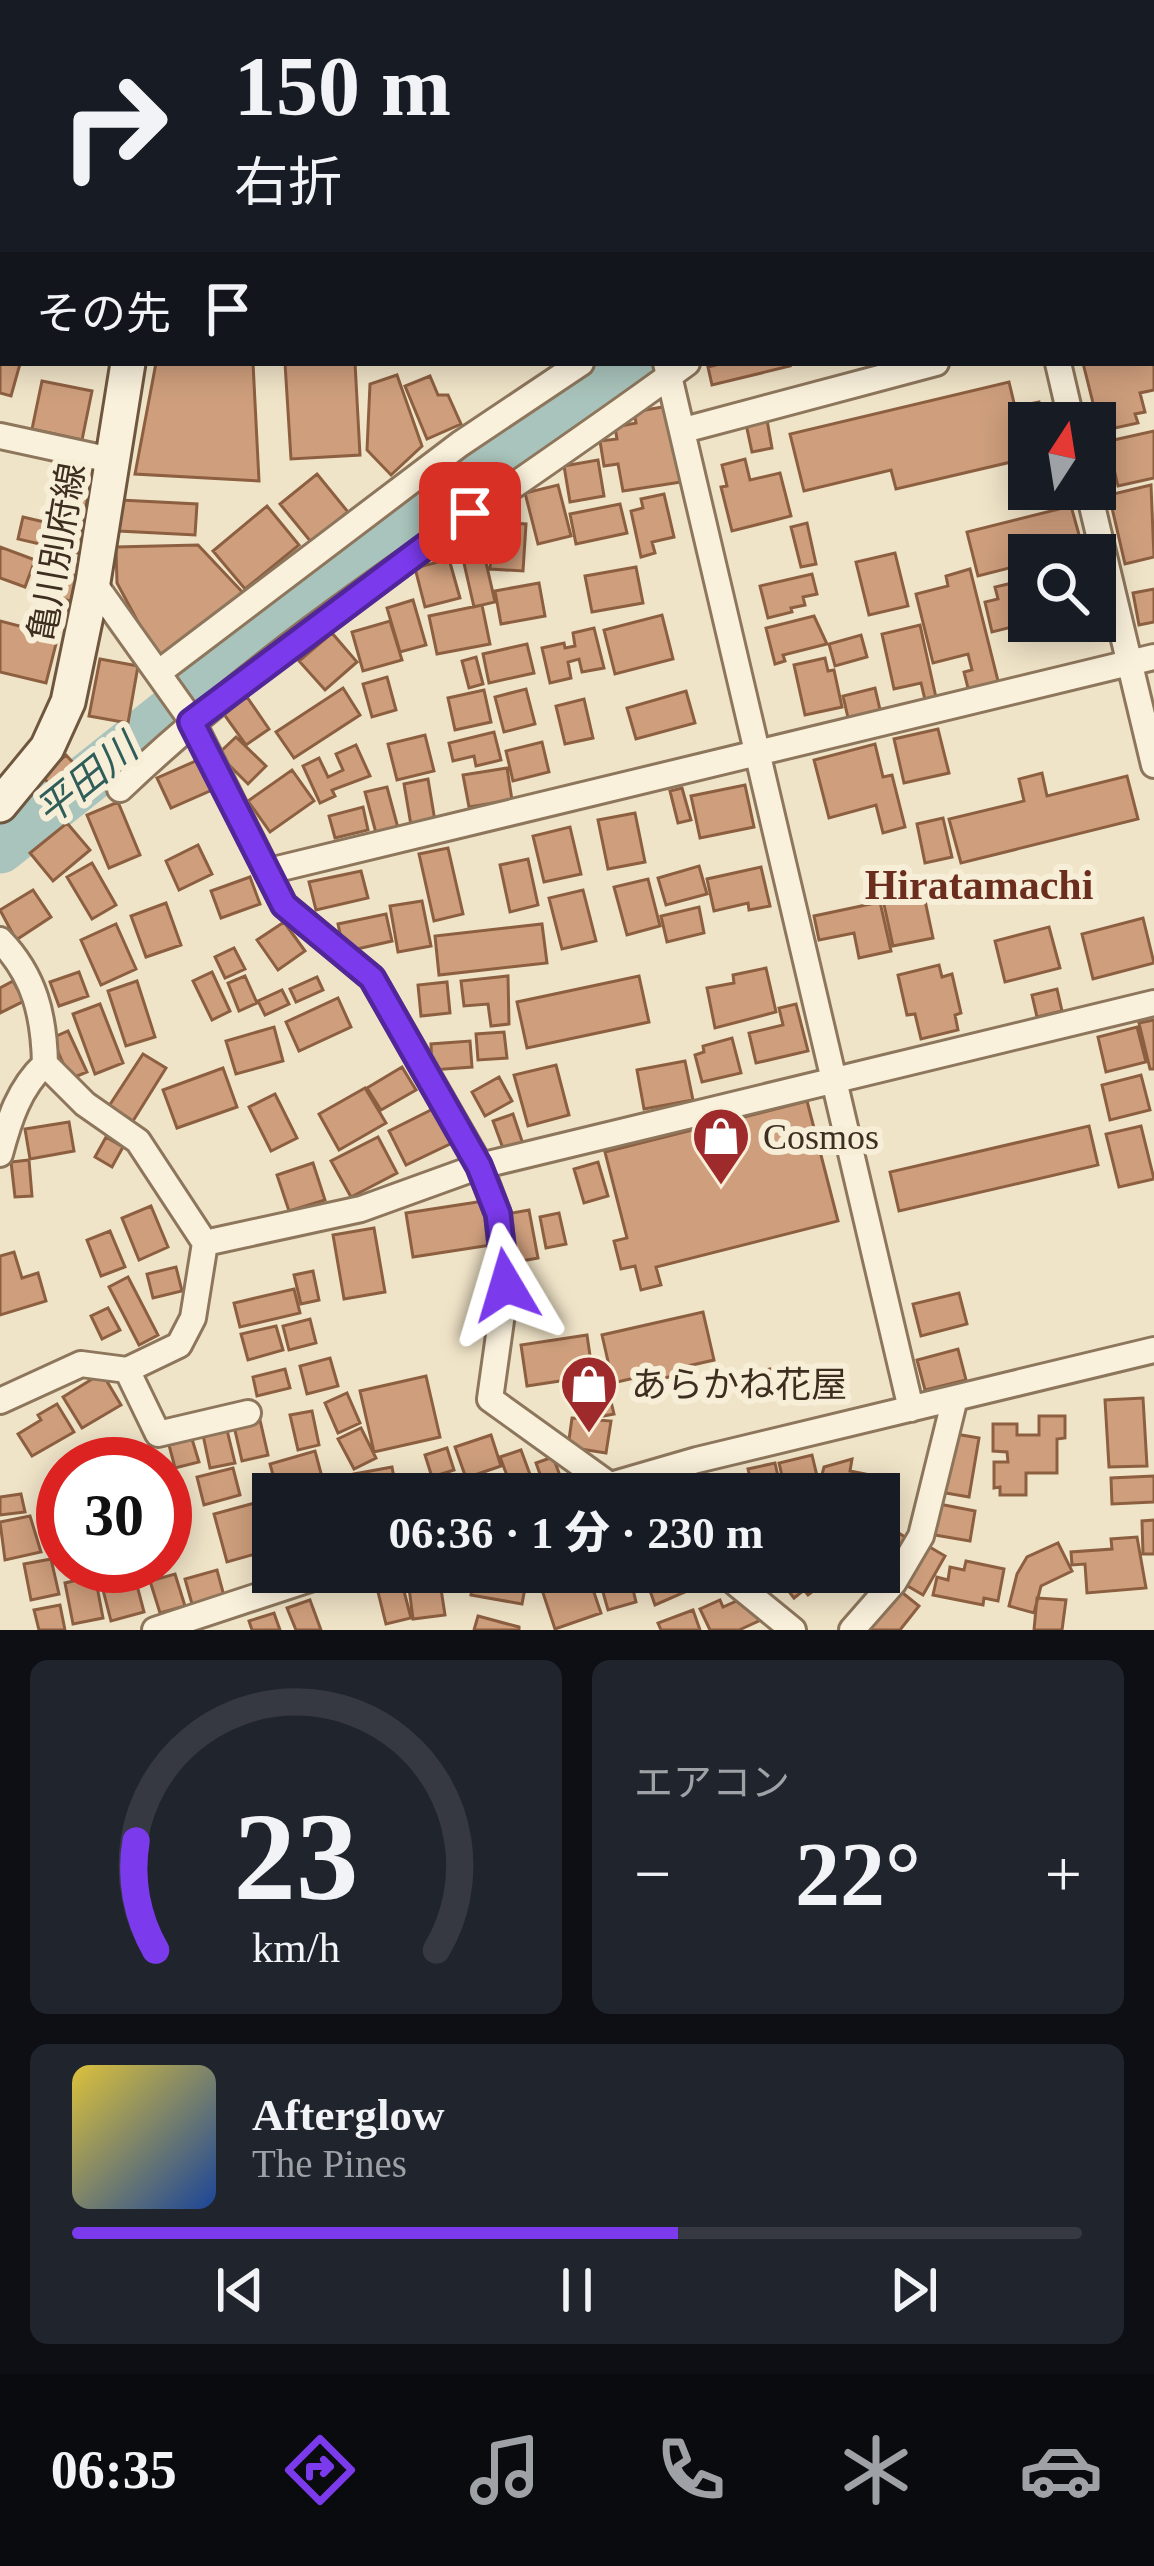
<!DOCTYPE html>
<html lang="ja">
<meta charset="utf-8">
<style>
body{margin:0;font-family:"Times New Roman","Noto Sans JP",serif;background:#20242c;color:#f1f3f6;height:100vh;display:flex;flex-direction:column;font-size:45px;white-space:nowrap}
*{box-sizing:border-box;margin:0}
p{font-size:39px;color:#9ea1a6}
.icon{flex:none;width:66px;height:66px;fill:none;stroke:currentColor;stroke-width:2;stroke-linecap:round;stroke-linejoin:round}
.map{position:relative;height:1630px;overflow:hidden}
.panel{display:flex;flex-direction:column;gap:30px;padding:30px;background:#0d0f14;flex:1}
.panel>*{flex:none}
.guide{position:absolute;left:0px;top:0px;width:1155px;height:366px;box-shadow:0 6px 30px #0003;background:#171b24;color:#f1f3f6;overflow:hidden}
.needle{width:78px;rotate:12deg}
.tools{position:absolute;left:1008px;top:402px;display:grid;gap:24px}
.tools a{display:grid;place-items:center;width:108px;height:108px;border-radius:0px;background:#171b24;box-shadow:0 6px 30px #0003;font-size:60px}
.speed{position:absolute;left:36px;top:1437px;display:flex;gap:24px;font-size:60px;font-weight:700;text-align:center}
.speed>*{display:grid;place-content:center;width:156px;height:156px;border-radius:50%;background:#171b24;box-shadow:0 6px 30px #0003;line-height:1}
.speed .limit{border:18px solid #d22;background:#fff;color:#111}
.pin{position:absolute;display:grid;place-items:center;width:102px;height:102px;color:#fff;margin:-51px;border-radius:24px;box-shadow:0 6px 18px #0006}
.me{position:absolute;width:132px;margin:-66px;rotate:353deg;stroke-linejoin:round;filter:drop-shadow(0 0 9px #0008)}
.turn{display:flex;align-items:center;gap:42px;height:252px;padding:0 36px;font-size:54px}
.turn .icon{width:156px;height:156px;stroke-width:2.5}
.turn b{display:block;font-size:84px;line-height:102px}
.then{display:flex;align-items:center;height:114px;padding:0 36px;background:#0003;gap:24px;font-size:45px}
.big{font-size:90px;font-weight:800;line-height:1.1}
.panel .card{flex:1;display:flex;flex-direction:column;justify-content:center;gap:18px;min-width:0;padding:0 42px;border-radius:18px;background:#20242c}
.panel .dial{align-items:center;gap:0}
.dial svg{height:312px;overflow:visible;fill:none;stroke:#363941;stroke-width:7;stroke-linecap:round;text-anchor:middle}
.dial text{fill:#f1f3f6;stroke:none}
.song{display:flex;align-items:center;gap:36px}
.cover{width:144px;height:144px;border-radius:18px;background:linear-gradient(135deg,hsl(50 70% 55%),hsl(220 70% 35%))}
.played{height:12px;border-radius:6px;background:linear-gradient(90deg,#7c3aed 60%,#363941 60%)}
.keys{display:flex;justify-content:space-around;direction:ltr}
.heat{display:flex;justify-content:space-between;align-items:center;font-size:66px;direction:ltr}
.panel .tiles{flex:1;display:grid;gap:30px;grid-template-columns:1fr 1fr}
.card:last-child{grid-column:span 2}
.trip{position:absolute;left:252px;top:1473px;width:648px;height:120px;border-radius:0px;background:#171b24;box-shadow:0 6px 30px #0003;font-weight:800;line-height:120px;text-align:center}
.tabs{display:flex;height:192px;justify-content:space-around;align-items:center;background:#090b0e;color:#9ea1a6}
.tabs .icon{width:84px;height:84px}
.tabs .on{color:#7c3aed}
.tabs b{font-size:54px;color:#f1f3f6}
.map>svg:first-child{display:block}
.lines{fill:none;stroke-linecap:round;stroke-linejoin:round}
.river{stroke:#a9c4bc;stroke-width:51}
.building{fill:#cf9f7d;stroke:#8d5f41;stroke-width:3}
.minor-casing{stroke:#8d765c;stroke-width:30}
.secondary-casing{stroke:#6f573f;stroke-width:39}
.minor{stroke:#faf1dc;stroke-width:24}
.secondary{stroke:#faf1dc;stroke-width:33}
.route-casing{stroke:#51269a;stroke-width:30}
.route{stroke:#7c3aed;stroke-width:21}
.labels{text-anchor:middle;stroke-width:12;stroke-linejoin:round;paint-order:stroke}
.street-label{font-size:36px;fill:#3d2e20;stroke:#f7eed8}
.poi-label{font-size:36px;fill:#3d2e20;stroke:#f7eed8;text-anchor:start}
.water-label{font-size:39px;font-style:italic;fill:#2f5d5a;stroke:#f7eed8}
.quarter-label{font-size:42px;font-weight:bold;fill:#6b2e1e;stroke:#f7eed8}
</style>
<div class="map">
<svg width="1154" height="1630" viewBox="0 0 1154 1630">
<rect width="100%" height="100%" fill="#f0e4c8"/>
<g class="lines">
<!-- river -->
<path class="river" d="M1149,3L1153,0
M0,848L390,538L631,363"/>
</g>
<!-- building -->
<path class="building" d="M1154,340V390L1140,393L1145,412L1135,414L1138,423L1115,428L1114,419L1098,423L1083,363H1152Z
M0,358L3,363L20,364L11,396L0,393Z
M156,363H253L259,481L135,474Z
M285,363H355L360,455L291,459Z
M723,363H789L790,366L712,385L708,367Z
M397,375L422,446L391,475L367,450L370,384Z
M430,376L438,395H448L461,424L427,439L405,386Z
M42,381L92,391L82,440L32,429Z
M1009,382L1015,407L1039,402L1044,423H1029V431L1021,432L1028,458L896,489L891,470L804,491L790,434Z
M668,406L681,482L623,491L618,464L604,466L600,441L617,439L615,427L636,423L634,412Z
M767,420L772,448L752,452L746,424Z
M1154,431V478L1118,486L1112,461L1101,464L1096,444Z
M745,459L750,480L780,473L791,516L732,531L721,487L727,486L722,465Z
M598,460L604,496L570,502L564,466Z
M60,470L92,477L83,521L51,514Z
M317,474L348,512L311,542L280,504Z
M558,485L571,536L538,544L525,493Z
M1151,485L1154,557L1125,564L1109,495Z
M1070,490L1071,497L1025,508L1023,501Z
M664,494L674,537L652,542L655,553L641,557L631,511L643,508L641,499Z
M120,500L197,504L195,535L119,531Z
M620,504L627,533L576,544L570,514Z
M267,506L299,545L245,589L213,551Z
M1071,506L1083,549L1059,555H1029V563L978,576L967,532Z
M23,517L87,532L82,554L18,539Z
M493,522L526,524L523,571L490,569Z
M807,523L816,564L801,567L791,527Z
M479,532L495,602L474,607L458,537Z
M198,545L247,597L158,659L117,583L116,547Z
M0,547L35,560L25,587L0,578Z
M895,553L908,606L869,615L856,562Z
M449,559L460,598L425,607L415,568Z
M38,566L77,576L71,601L32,592Z
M636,567L643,603L592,612L585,576Z
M970,569L1000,689L970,696L964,672L972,670L968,654L933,663L916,594L948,586L946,576Z
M812,574L817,594L803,597L805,605L791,608L792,612L768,618L760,586Z
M1029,579V621H1036L992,632L985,602L998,599L995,587Z
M539,583L545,616L501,624L495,591Z
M1154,589V622L1139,625L1133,593Z
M413,600L426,645L400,652L387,608Z
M482,605L490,644L437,654L429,616Z
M662,615L673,659L615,674L604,630Z
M814,616L827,644L783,655L785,661L775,664L766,628Z
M0,621L58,636L46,683L0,672Z
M390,621L402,660L363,671L352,632Z
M920,625L937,702L926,704L921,683L894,689L882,634Z
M594,628L604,668L582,672L579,659L568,662L571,678L550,683L542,648L564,643L565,648L575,646L573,633Z
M332,633L357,662L325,690L299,661Z
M861,635L867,657L835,666L829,644Z
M527,644L534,673L489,683L483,654Z
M476,657L483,684L469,688L462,661Z
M825,658L828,671L834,670L842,707L805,715L794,665Z
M100,659L138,666L128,723L89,716Z
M387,677L396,710L372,717L363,684Z
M343,688L360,715L294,758L276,732Z
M875,688L881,714L849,722L843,696Z
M526,689L535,724L504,732L495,697Z
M484,690L491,722L455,730L448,698Z
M686,691L695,723L636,739L627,708Z
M247,697L269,729L246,745L223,713Z
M584,699L593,738L565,744L556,706Z
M938,729L949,773L904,783L894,739Z
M494,732L501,760L476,766L474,756L453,761L449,743Z
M425,735L434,771L397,780L388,744Z
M236,737L266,766L248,784L218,754Z
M542,742L549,772L513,781L506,751Z
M875,744L883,777L892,775L905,827L883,833L876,805L829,818L814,760Z
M356,745L370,776L332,790L335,796L320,803L303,766L319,758L328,777L343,770L336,754Z
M66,755L78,768L55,790L42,776Z
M198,760L212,790L171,808L157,778Z
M507,768L512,800L469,807L463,775Z
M292,770L314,801L270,832L248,801Z
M1042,773L1047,796L1127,776L1138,819L961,863L949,819L1024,801L1019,779Z
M428,779L435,821L411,825L404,784Z
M745,785L754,827L700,838L691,796Z
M387,787L398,828L376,833L365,792Z
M682,788L691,820L678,823L670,791Z
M118,802L140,855L109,868L87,815Z
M363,807L368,830L335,838L329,816Z
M635,813L645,862L608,869L598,820Z
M943,818L952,857L925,863L917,824Z
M67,823L90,850L53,881L30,853Z
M570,827L581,874L544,882L533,836Z
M198,845L212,874L179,890L166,861Z
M448,848L463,914L434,921L419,854Z
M528,859L538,905L510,912L500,865Z
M92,863L116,905L92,919L67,877Z
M699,866L707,894L666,905L658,878Z
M761,867L770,906L749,910L748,903L714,911L707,879Z
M361,871L368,898L316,910L309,882Z
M250,877L260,904L221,918L211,891Z
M648,879L660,926L627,935L614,887Z
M33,890L51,917L16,940L0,910Z
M583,890L596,941L562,949L549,898Z
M923,891L933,938L893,946L883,900Z
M422,901L431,946L398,952L390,906Z
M880,902L891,951L859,958L854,933L819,940L814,916Z
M166,903L181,945L146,957L131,916Z
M699,907L704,933L667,942L661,916Z
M386,914L392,941L344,952L338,924Z
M1143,918L1154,963L1093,979L1082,934Z
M284,922L305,951L278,970L257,940Z
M116,924L136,969L101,985L81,940Z
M542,924L547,963L439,975L435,936Z
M1049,927L1060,968L1005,982L995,941Z
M234,948L245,969L225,978L215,957Z
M939,965L942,977L952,974L961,1013L955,1015L958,1030L921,1039L915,1014L907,1015L898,975Z
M766,968L776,1012L715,1028L707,988L734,983L733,975Z
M79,972L88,996L59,1006L50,982Z
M212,972L230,1011L212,1020L193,981Z
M245,976L257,1003L239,1011L228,983Z
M508,976L509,1024L491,1026L488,1004L464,1006L461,981Z
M639,976L649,1022L527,1048L517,1002Z
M317,977L323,990L296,1002L290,989Z
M13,981L24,1001L0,1013V988Z
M137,981L155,1037L126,1046L108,991Z
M447,982L450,1013L421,1016L418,985Z
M1057,989L1062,1011L1037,1017L1032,995Z
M282,990L289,1004L265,1015L258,1001Z
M338,998L351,1027L299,1051L286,1022Z
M100,1004L123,1063L95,1074L73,1014Z
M796,1004L808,1051L756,1063L749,1033L783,1025L779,1008Z
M1154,1020V1069H1150L1139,1023Z
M274,1027L283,1061L236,1074L226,1041Z
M1137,1027L1146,1062L1106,1072L1098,1037Z
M68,1031L87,1072L70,1079L52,1038Z
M504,1032L507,1058L478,1060L476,1034Z
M732,1038L741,1073L702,1082L695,1055L704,1052L703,1046Z
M470,1041L472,1067L432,1070L431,1044Z
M143,1054L166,1068L133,1121L109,1106Z
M685,1061L693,1100L644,1109L637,1070Z
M556,1065L569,1115L528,1126L514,1075Z
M402,1067L416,1090L381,1110L367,1088Z
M223,1068L237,1107L177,1128L163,1090Z
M1141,1075L1150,1110L1110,1120L1102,1085Z
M499,1077L512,1101L485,1116L472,1092Z
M365,1088L386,1123L339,1150L319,1114Z
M275,1094L297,1138L271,1151L249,1107Z
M807,1101L838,1221L656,1267L661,1285L641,1290L635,1266L621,1269L614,1241L627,1238L605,1152Z
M435,1108L452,1143L406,1165L389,1131Z
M513,1114L523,1144L504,1151L493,1121Z
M69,1122L74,1151L30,1159L25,1129Z
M1089,1126L1098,1165L899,1211L890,1172Z
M1141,1126L1154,1179L1119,1187L1106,1134Z
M106,1137L123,1147L112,1167L95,1157Z
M378,1137L397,1173L351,1197L331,1161Z
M29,1160L32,1196L15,1197L11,1162Z
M598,1162L608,1196L584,1203L574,1169Z
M313,1163L325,1200L289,1211L277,1175Z
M484,1201L491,1245L413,1257L406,1213Z
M151,1206L168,1247L139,1260L122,1218Z
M529,1210L538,1258L516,1262L506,1214Z
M559,1213L566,1244L546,1248L540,1217Z
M374,1228L385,1292L344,1299L333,1235Z
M110,1231L125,1267L101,1276L87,1240Z
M14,1252L22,1278L38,1273L46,1301L0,1315V1256Z
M176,1267L182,1291L153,1298L147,1274Z
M313,1271L319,1300L301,1304L294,1275Z
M128,1277L158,1335L139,1345L109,1287Z
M294,1289L300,1313L240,1327L234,1303Z
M959,1293L967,1324L921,1336L913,1304Z
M108,1308L120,1330L102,1339L91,1316Z
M703,1312L714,1360L679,1368L680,1374L661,1379L660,1372L613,1383L602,1335Z
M310,1319L316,1343L289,1350L283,1326Z
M276,1326L283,1350L248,1360L241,1334Z
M587,1335L593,1376L527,1386L521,1345Z
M958,1349L966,1380L925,1390L917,1360Z
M330,1358L338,1386L307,1394L300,1366Z
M285,1369L290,1388L257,1396L253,1377Z
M770,1369L775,1390L755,1395L750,1373Z
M102,1373L121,1405L82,1428L63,1397Z
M426,1376L440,1437L374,1452L360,1391Z
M606,1381L614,1414L593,1418L586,1386Z
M347,1393L360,1423L338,1433L325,1403Z
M1143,1398L1147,1466L1109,1467L1105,1400Z
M57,1404L74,1432L32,1456L18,1434L41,1420L38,1415Z
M312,1411L319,1445L298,1450L290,1415Z
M1039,1416H1065V1438L1057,1439V1473H1026V1495H1000V1487L994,1488V1462H1008L1007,1452L993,1451V1424H1017V1435H1039Z
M572,1418L611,1421L606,1453L568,1447Z
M260,1420L268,1455L242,1461L234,1426Z
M361,1428L376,1458L354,1469L338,1439Z
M227,1430L235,1463L210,1468L203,1435Z
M950,1433L979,1438L969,1497L940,1492Z
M491,1435L501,1466L466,1478L455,1447Z
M192,1439L199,1462L175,1468L169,1445Z
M447,1448L454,1470L432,1477L425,1455Z
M521,1450L535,1488L514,1494L500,1457Z
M315,1451L322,1477L277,1490L270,1464Z
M812,1455L817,1476L784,1484L779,1463Z
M553,1457L562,1481L545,1488L536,1463Z
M852,1459L850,1471L885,1478L879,1502V1494H817L824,1467Z
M775,1463L782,1494H754L748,1469Z
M392,1467L397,1494H339L357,1490L354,1474Z
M233,1468L240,1495L204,1505L197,1477Z
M743,1476L748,1494H708L706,1486Z
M1154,1476V1502L1112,1504L1111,1478Z
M21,1494L25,1512L0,1515V1497Z
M273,1498V1549L227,1562L214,1514Z
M934,1503L975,1511L970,1541L929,1534Z
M30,1516L41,1552L5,1560L0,1522Z
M1154,1520V1554H1143L1142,1521Z
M879,1521L910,1540L885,1581L870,1572H879Z
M1137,1537L1146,1588L1087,1593L1085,1564L1072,1565L1071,1552L1112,1549L1111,1539Z
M921,1542L945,1556L923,1595L899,1581Z
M1058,1543L1072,1571L1041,1586L1034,1613L1009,1606L1017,1574L1027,1557Z
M51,1559L59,1594L31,1600L24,1564Z
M966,1561L1004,1569L998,1601L984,1598L983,1605L933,1595L937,1577L948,1580L950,1567L964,1570Z
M217,1570L224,1596L192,1604L185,1579Z
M399,1572L411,1618L386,1624L374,1576Z
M407,1572H469L471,1585L441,1589L445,1615L413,1619Z
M475,1572H528L522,1604L471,1595Z
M587,1572L601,1613L555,1629L541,1587Z
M662,1572H696L701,1585L655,1605L646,1579Z
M774,1572H838L808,1595L804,1590L794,1598Z
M134,1574L144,1612L111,1621L101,1582Z
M175,1574L185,1606L160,1613L150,1581Z
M95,1576L103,1618L73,1624L65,1583Z
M630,1577L636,1602L608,1610L601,1585Z
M894,1586L919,1606L900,1630H870L863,1625Z
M1037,1598L1066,1600L1062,1630H1034Z
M741,1599L763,1619L739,1630H710L700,1609L720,1600L723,1607Z
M310,1600L321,1630H296L287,1608Z
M60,1605L65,1630H39L34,1610Z
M693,1610L700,1630H661L658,1623Z
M274,1613L280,1630H252L249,1621Z
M478,1616L519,1627V1630H474Z"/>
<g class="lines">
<defs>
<path id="minor" d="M114,0L116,3
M578,0L579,3
M971,0L972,3
M1083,3L1087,0
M1152,24L1154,23
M1152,309L1154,308
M666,363L911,1409
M1058,363L1072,423
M684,430L936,363
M0,436L111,460
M1088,489L1154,765
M93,582L192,721L284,905L372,978L480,1166L498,1214L506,1285L490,1399L622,1494
M158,673L460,444L581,363
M120,789C292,625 496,504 687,363
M269,871L1154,657
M0,940C35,976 44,1016 45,1064L85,1104L138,1141L205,1243L361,1209L480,1166L1154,1003
M0,1154C9,1120 19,1088 45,1064
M127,1370L158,1434L248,1413
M0,1401L81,1364L127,1370L179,1345L193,1318L205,1243
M580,1494L697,1460L1154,1350
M722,1572L793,1630
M155,1630L331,1572
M852,1630L894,1582L921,1536L955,1398"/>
<path id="secondary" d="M192,3L193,0
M0,805L47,748L68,702L93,582L128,363"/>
</defs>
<!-- minor casing -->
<use href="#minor" class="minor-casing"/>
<!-- secondary casing -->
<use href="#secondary" class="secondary-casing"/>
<!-- minor -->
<use href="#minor" class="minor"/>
<!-- secondary -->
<use href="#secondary" class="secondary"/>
</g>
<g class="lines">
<defs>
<path id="route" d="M470,513L191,722L284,905L372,978L479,1166L498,1214L506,1285"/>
</defs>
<!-- route casing -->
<use href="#route" class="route-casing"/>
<!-- route -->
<use href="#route" class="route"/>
</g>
<!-- icons -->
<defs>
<symbol id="shop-pin" viewBox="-11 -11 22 30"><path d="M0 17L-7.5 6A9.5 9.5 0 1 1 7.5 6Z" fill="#9e2a2b" stroke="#f7eed8"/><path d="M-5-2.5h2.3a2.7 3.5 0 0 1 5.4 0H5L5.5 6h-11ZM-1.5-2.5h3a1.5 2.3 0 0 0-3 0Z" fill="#fff"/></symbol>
</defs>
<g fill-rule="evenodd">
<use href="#shop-pin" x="688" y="1103" width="66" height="90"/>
<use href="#shop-pin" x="556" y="1351" width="66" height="90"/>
</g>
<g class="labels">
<!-- street labels -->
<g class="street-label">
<text transform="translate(56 552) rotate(-80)" y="13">亀川別府線</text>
</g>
<!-- poi labels -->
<g class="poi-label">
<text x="763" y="1149">Cosmos</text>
<text x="631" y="1397">あらかね花屋</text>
</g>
<!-- water labels -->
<g class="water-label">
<text transform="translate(86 779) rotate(-39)" y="14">平田川</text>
</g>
<!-- quarter labels -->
<g class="quarter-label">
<text x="979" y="899">Hiratamachi</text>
</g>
</g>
</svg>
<div class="tools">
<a><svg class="needle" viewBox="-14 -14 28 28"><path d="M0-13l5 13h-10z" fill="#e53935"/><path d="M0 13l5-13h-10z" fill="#9ea1a6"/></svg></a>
<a><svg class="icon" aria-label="search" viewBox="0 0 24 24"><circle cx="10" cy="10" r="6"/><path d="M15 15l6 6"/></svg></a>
</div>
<div class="speed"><div class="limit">30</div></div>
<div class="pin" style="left:470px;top:513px;background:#d93025"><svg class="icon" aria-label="arrive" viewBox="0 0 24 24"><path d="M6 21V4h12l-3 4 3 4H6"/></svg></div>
<svg class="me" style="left:506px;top:1285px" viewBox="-20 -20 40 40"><path d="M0-17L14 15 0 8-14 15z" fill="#7c3aed" stroke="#fff" stroke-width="4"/></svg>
<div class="trip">06:36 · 1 分 · 230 m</div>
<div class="guide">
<div class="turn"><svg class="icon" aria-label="right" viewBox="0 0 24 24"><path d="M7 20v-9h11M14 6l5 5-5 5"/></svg><div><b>150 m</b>右折</div></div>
<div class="then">その先<svg class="icon" aria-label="arrive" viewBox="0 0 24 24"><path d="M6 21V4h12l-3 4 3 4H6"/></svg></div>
</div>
</div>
<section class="panel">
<div class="tiles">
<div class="card dial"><svg viewBox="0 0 100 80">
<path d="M14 69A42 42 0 1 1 86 69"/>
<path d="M14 69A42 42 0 0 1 9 41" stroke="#7c3aed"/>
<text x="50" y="56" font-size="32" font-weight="700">23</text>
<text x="50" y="72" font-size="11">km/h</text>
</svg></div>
<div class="card"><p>エアコン</p>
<div class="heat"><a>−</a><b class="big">22°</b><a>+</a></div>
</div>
<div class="card">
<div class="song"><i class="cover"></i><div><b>Afterglow</b><p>The Pines</p></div></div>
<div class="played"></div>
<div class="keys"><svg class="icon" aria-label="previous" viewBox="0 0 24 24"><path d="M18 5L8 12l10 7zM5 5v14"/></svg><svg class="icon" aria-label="pause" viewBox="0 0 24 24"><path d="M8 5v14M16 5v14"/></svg><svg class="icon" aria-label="next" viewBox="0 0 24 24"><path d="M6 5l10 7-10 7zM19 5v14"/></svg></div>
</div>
</div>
</section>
<nav class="tabs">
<b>06:35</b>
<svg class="icon on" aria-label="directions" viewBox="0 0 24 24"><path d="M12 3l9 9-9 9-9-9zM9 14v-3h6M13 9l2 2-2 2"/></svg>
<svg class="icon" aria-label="music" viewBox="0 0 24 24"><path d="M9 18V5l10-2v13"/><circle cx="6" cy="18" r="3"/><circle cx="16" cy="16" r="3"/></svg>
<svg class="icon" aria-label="phone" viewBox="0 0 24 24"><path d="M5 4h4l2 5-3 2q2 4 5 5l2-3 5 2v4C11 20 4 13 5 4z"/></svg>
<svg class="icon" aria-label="climate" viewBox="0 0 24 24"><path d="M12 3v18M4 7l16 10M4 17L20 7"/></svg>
<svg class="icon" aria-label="car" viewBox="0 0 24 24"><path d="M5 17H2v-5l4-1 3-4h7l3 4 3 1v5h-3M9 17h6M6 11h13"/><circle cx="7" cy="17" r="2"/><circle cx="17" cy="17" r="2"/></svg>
</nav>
